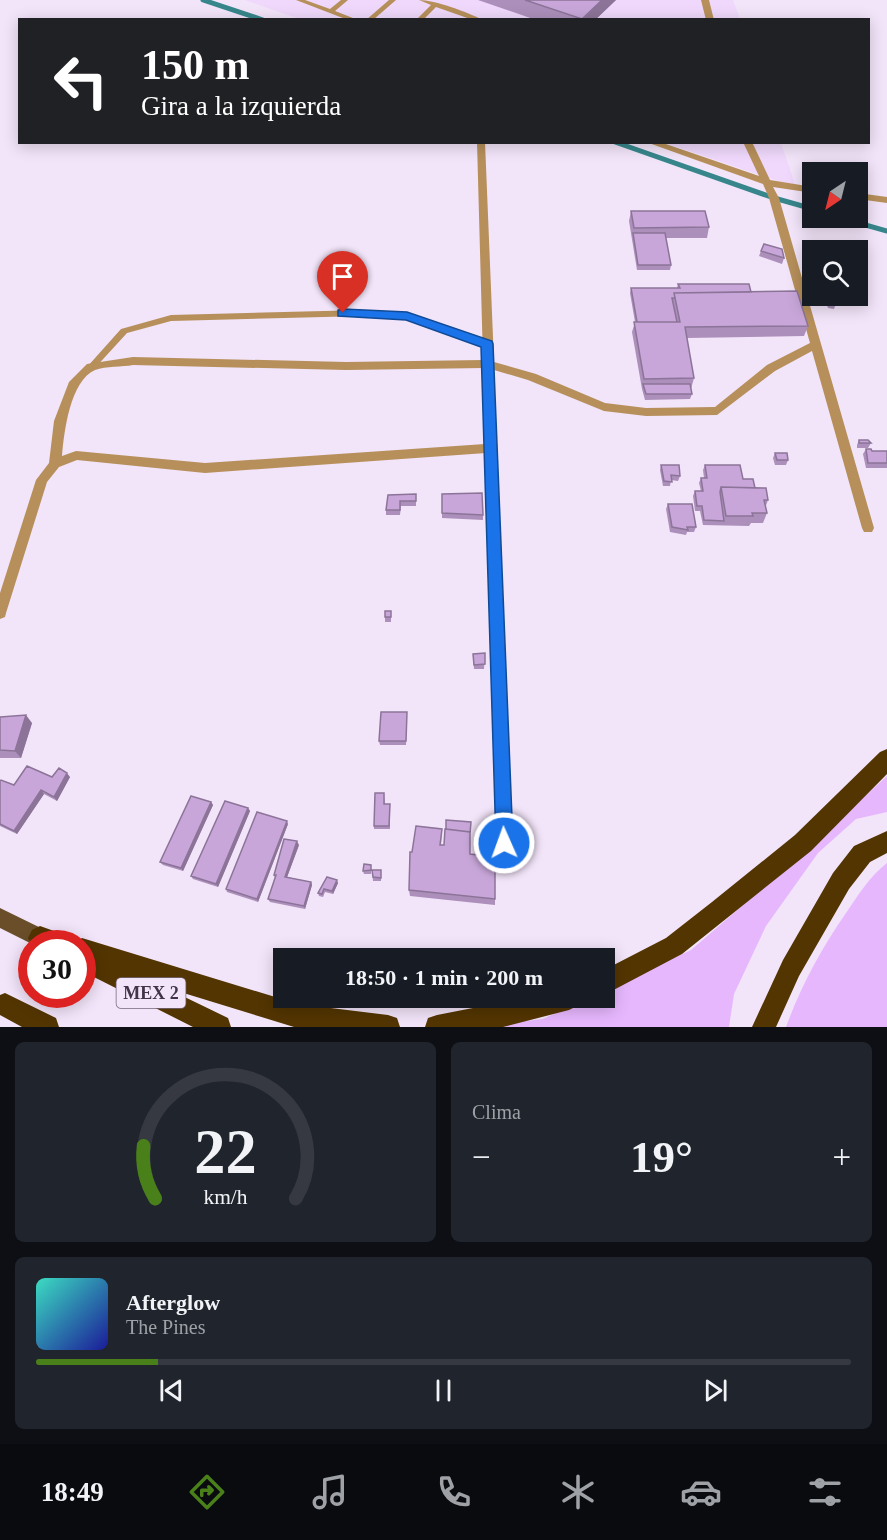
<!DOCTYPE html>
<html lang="es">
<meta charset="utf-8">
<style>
body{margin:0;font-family:"Times New Roman",serif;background:#20242c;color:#f1f3f6;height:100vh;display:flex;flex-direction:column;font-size:22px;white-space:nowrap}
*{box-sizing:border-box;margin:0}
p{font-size:20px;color:#9ea1a6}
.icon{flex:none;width:33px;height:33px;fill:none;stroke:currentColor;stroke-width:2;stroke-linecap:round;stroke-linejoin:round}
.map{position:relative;height:1027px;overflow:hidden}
.details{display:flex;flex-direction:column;gap:15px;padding:15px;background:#0d0f14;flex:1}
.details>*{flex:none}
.top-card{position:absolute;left:18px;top:18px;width:852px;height:126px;border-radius:0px;box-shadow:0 3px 15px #0003;background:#202124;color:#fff;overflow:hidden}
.needle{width:39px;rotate:215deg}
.tools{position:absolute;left:802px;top:162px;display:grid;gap:12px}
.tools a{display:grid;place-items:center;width:66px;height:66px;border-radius:0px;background:#171b24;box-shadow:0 3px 15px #0003;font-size:30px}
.speed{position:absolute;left:18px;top:930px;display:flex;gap:12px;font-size:30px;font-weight:700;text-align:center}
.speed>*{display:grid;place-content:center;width:78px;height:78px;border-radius:50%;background:#171b24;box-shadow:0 3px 15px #0003;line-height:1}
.speed .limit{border:9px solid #d22;background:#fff;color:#111}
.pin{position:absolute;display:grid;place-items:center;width:51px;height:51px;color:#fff;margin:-62px -26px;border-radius:50% 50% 50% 0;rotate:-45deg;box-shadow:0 0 6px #0007}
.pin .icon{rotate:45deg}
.me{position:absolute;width:66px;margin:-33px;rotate:358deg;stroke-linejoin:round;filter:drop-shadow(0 0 4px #0008)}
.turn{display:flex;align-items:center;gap:21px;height:126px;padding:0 24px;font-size:27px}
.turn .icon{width:78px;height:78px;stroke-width:2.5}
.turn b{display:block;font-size:42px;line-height:51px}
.big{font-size:45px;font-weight:700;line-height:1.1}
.details .tile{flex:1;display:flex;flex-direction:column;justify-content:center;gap:9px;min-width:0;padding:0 21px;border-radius:9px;background:#20242c}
.details .dial{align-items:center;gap:0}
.dial svg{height:156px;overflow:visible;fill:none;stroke:#363941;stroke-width:7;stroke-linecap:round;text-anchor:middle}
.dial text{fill:#f1f3f6;stroke:none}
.song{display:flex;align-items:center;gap:18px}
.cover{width:72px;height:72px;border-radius:9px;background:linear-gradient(135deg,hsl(170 70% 55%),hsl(240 70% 35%))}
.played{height:6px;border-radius:3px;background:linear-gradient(90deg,#498019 15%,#363941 15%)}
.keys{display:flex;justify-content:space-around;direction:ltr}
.heat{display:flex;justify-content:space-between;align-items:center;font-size:33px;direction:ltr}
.details .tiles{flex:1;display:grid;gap:15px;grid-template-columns:1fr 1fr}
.tile:last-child{grid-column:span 2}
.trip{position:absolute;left:273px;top:948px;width:342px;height:60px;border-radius:0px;background:#171b24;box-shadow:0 3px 15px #0003;font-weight:700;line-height:60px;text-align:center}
.menu{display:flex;height:96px;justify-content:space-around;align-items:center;background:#090b0e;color:#9ea1a6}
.menu .icon{width:42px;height:42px}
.menu .selected{color:#498019}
.menu b{font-size:27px;color:#f1f3f6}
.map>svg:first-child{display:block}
.built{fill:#efd8fb}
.green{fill:#e7b7fe}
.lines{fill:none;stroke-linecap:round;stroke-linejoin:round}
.stream{stroke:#36868b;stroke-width:5}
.lane{fill:#b68f5a;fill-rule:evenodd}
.street{fill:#b68f5a;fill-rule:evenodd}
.primary{fill:#694e29;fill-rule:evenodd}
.highway{fill:#533501;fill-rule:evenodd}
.wall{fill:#ac8fbb}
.shaded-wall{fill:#8c7498}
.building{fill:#c8a6d9;stroke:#8c7498;stroke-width:1.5}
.route{fill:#1a73e8;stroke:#114b97;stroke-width:1.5}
.labels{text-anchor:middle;stroke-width:6;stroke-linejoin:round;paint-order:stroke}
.shield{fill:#f2e4f9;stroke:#76687d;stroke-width:1.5}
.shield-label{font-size:18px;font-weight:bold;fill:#413348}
</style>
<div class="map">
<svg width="887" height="1027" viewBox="0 0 887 1027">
<rect width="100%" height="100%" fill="#f2e4f9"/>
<!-- built -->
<path class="built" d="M245,0H733L740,19L302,20Z
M665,143H781L796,187Z"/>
<!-- green -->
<path class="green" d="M887,776V812L856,819L818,853L766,926L734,994L729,1027H474L543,1019L589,998H604L605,990L691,950L792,863Z
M887,863V1027H786C801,986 821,949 846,913C859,894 869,877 887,863Z"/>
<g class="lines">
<!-- stream -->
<path class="stream" d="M203,0L263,20
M615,142L774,198L813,209
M841,218L887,231"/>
<!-- lane -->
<path class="lane" d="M296,0H305L330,9L341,0H348L335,11L358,20H348Z
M389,0H396L373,20H366Z
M419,0C435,0 467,12 483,20H473L436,7L423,20H416L431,5Z
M364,310L407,313L490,342L491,344L487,347L484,346L406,319L364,316L171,321L127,333L94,369H88L87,367L121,329L171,315Z"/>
<!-- street -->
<path class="street" d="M701,0H709L714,20H706Z
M477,142H485L494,362L536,374L605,403L646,408L715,407L767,365L810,343L769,198L763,184L646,142H660L759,176L743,142H752L770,180L813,187V193L773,187L779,198L874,528L872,532H864L862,528L812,351L775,371L717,415L646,416L604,411L528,380L494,370L512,866L510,871L505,873L500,871L498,866L486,453L205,473L77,460L59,467L47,482L6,613L5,617L0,619V593L36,480L49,463L54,421L69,382L87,364L133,357L346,362L483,360ZM133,365L346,370L483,368L485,444L205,463L76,451L62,456C64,432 70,381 95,370C106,366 122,367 133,365Z
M858,193L887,197V203L858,199Z"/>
<!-- primary -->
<path class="primary" d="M0,908L47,931L50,938L47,944H32L0,928Z"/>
<!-- highway -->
<path class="highway" d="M887,749V774L811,851L682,954L604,995V970L666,938L712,902L795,835L880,752Z
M887,831V853L870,862L849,889L799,976L776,1027H752L783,960L833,873L854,846Z
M40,926L68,936L71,944H32V945L28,938L32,930Z
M82,938L298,1004L388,1015L397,1018L400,1027H294L164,987L228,1018L231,1027H193L82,971V944H73Z
M5,993L56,1018L59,1027H22L0,1015V995Z
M524,998H581L577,1006L569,1010L503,1027H425L428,1018L437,1015Z"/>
</g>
<!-- wall -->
<path class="wall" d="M478,0H616L595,20H536Z
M631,211L709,227L707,238H666L671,265L670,270H637L629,221Z
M761,251L784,258L782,264L759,256Z
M678,284L751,292L808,326L804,336L687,338L694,378L691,389L692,394L690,399L645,400L642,389L632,332L635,322L630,293L631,288H677Z
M828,298L836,303L834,309L828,308L826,303Z
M859,440L871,443L868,448H857V445Z
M866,449L872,451H887V468H866L863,454Z
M775,453L788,460L786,465H775L773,458Z
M661,465L680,476L678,481L671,480L670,486H663L660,470Z
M705,465L743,479L755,488L768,500L765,508L767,513L763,523H751L749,526L703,525L700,511H695L693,496L695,491H701L699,483L701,478H704L703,470Z
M416,494V506H401L400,515H386V510L388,495Z
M442,494L483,515V520L442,518Z
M668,504L696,527L694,532H687L686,535L670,532L666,509Z
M391,611V622H385V617Z
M485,653L484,669H474L473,654Z
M407,712L406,745H380L379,741Z
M0,717L32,723L21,758H0Z
M52,777H70L57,801L44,794L17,834L0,826V781L14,785Z
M384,793L385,804L390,808V829H374V826Z
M211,802L213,805L183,871L163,865L160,862Z
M248,808L250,811L218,887L193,879L191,876Z
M288,824L258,902L227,892L226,889Z
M442,829L441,845H444L470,835V854L495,899V905L410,896L409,890L412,852Z
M299,845L287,877L311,882L312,885L305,909L270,902L268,899L275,878L274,875Z
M371,868V874H364L363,871Z
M372,870H381V881H373Z
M327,877L338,883L333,894L325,892L323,897L319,896L318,893Z"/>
<!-- shaded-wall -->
<path class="shaded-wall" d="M602,0H616L595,20H582Z
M26,715L32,723L21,758L15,751Z
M67,773L70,777L57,801L54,797Z
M41,790L44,794L17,834L14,831Z
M211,802L213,805L183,871L181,868Z
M248,808L250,811L218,887L216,884Z
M287,821L288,824L258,902L257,899Z
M297,841L299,845L286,880L285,877Z
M337,880L338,883L333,894L332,891Z
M311,882L312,885L305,909L304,906Z"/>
<!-- building -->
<path class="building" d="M525,0H602L582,19Z
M631,211H705L709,227L634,228Z
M633,233H665L671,265H638Z
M764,244L782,249L784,258L761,251Z
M678,284H749L751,292L674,293L675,298H672L677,322H637L631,288H680Z
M797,291L808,326L685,327L694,378L644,379L634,322H680L674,293Z
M828,298H835L836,303H830Z
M643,384H690L692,394H646Z
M859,440H868L871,443H859Z
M866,449H871L872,451H887V463H868Z
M775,453H787L788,460H777Z
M661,465H679L680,476L671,475L672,482L664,481Z
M705,465H740L743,479H753L755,488L721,487L720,492L724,521L704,520L702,506H697L695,491H703L701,478H707Z
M721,487L766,488L768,500H764L767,513H752L753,516H726Z
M482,493L483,515L442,513V494Z
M416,494V501H400V510H386L388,495Z
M668,504H692L696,527H687L688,530L672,527Z
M385,611H391V617H385Z
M485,653V664L474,665L473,654Z
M381,712H407L406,741H379Z
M26,715L15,751L0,750V717Z
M27,766L52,777L59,768L67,773L54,797L41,790L14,831L0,824V781L1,780L14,785Z
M375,793H384V804H390L389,826H374Z
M191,796L211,802L181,868L160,862Z
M225,801L248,808L216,884L191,876Z
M257,812L287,821L257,899L226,889Z
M446,820L471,822L470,834V832L446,829Z
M416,826L442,829L440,845H444L445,829L470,832V854L495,857V899L409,890L410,852H412Z
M284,839L297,841L285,877L311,882L304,906L268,899L276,875H274Z
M364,864L371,865V870L363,871Z
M372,870H381V878L373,877Z
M327,877L337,880L332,891L324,889L322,894L318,893Z"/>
<!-- route -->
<path class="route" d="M343,309L407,312L492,341L493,344L513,843L510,849L504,851L498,849L496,843L481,347L406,320L338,316V310Z"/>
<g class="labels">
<!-- shield labels -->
<rect class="shield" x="116.5" y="978" width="69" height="30" rx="4.5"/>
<g class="shield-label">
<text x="151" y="999">MEX 2</text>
</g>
</g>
</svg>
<div class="tools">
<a><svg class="needle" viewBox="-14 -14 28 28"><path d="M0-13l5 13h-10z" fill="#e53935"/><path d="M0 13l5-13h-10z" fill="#9ea1a6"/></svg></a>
<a><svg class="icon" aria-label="search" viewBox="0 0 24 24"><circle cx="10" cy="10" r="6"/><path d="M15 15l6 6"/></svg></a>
</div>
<div class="speed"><div class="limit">30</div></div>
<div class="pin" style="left:343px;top:313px;background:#d93025"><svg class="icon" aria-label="arrive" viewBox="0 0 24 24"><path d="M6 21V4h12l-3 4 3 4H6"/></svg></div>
<svg class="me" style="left:504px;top:843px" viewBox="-20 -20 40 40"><circle r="17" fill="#1a73e8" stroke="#fff" stroke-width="3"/><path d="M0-11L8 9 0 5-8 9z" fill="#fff"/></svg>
<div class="trip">18:50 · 1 min · 200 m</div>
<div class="top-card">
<div class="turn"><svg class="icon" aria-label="left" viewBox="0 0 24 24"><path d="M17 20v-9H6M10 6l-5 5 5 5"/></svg><div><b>150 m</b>Gira a la izquierda</div></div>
</div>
</div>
<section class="details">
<div class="tiles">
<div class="tile dial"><svg viewBox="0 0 100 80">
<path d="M14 69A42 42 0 1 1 86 69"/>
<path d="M14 69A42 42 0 0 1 8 42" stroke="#498019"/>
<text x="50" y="56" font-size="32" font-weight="700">22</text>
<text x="50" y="72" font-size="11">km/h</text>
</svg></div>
<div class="tile"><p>Clima</p>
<div class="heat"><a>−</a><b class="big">19°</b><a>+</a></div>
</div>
<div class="tile">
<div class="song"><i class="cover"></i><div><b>Afterglow</b><p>The Pines</p></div></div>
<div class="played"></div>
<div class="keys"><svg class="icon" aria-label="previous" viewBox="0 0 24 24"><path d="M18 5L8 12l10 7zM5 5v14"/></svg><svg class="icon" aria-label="pause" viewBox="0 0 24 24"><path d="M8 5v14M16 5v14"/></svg><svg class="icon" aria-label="next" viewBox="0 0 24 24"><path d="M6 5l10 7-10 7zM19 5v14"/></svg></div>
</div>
</div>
</section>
<nav class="menu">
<b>18:49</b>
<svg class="icon selected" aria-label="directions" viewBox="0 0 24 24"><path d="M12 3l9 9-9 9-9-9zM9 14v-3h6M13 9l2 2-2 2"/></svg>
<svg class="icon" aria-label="music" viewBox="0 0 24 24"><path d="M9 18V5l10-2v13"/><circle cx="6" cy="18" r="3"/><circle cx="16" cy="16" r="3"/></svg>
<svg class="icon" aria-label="phone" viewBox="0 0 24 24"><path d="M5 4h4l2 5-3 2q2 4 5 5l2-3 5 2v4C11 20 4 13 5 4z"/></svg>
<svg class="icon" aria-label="climate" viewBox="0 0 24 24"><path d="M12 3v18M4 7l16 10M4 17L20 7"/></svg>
<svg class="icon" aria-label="car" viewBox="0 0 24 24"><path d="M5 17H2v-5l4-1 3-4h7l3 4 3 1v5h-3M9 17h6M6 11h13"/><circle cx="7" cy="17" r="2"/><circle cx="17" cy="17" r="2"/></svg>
<svg class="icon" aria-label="filters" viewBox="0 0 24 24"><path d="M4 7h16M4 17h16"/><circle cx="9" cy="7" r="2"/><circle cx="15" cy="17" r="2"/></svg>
</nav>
